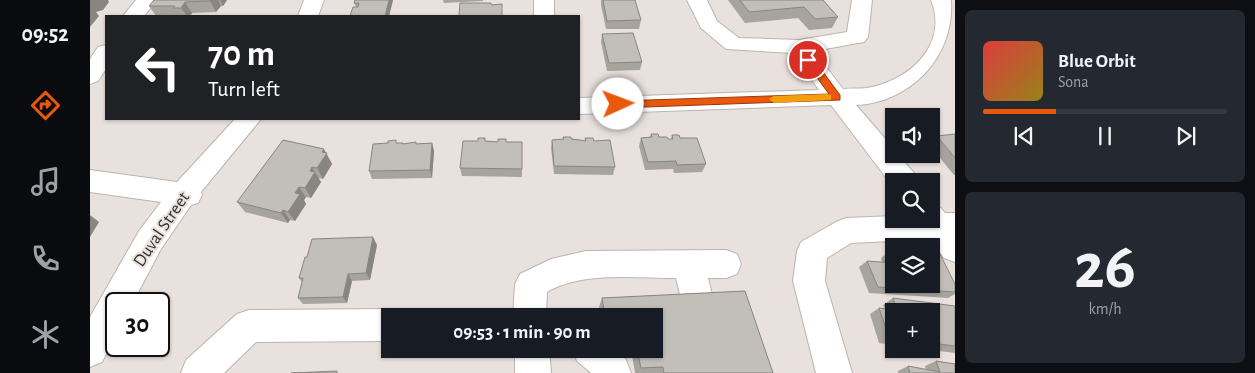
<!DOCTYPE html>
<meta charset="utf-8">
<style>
body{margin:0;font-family:"Alegreya Sans",sans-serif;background:#242831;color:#f1f3f6;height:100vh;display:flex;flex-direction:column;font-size:19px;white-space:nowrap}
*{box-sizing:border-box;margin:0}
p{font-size:16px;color:#9ea1a6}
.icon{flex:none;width:28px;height:28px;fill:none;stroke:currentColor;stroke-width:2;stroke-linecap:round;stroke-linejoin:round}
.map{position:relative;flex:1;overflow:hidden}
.details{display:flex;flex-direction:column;gap:10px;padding:10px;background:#0d0f14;width:300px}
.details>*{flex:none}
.banner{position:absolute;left:15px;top:15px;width:475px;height:105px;border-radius:0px;box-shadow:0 1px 4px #0004;background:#202124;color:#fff;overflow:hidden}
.controls{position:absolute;left:795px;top:108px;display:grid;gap:10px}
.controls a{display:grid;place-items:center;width:55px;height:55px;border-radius:0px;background:#171b24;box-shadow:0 1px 4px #0004;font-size:25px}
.speed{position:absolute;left:15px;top:292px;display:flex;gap:10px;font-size:25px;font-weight:700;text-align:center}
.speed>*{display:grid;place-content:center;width:65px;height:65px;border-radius:50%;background:#171b24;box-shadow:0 1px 4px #0004;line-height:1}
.speed .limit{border:2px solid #111;border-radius:8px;background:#fff;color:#111}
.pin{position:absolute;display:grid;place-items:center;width:42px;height:42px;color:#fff;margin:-21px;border:2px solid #fff;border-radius:50%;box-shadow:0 1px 5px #0007}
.me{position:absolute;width:55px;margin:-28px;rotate:88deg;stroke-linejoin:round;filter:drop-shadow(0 0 4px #0008)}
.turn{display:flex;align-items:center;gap:18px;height:105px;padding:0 20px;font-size:22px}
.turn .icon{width:65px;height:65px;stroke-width:2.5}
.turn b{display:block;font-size:35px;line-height:42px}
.details .widget{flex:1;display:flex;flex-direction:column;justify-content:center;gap:8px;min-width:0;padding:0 18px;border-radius:8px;background:#242831}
.details .dial{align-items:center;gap:0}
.dial b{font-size:65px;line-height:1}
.song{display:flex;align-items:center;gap:15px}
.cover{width:60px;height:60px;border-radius:8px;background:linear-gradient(135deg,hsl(0 70% 55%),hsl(50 70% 35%))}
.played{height:5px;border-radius:2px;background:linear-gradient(90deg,#ea580c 30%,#363941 30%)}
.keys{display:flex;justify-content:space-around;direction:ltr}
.trip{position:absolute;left:291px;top:308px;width:282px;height:50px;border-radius:0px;background:#171b24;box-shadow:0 1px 4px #0004;font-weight:700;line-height:50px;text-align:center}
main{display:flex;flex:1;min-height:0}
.dock{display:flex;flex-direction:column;width:90px;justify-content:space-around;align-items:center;background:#090b0e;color:#9ea1a6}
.dock .icon{width:35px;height:35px}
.dock .active{color:#ea580c}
.dock b{font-size:22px;color:#f1f3f6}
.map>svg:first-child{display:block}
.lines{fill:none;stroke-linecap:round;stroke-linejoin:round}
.minor-casing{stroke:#bbb4af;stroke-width:2}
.minor{fill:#fff;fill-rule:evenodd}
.wall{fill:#a7a49e}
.shaded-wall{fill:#888681}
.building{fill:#c2bfb8;stroke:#888681}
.route{fill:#ea580c;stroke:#983908}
.slow{fill:#f59e0b}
.labels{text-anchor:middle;stroke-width:4;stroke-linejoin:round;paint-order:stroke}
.street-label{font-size:18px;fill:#32302e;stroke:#e9e1dd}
</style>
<main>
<nav class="dock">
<b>09:52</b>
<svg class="icon active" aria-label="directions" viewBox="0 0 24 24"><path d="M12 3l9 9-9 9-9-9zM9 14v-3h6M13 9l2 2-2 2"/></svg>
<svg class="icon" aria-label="music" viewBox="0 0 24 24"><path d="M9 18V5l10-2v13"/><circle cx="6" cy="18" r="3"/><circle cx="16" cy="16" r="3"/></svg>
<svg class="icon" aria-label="phone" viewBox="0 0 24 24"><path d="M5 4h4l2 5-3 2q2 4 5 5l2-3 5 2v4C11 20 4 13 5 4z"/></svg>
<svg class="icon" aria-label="climate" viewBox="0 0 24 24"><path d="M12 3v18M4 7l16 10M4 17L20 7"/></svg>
</nav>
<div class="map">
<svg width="865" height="373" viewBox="0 0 865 373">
<rect width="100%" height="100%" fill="#e9e1dd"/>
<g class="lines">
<defs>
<path id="minor" d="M46,0H67L54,16H33Z
M214,0H234L228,16H208Z
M444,0H464V16H444Z
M597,0H617L627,21L649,38L709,40L757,32L762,0H782L778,37L774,42L724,51L753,89C761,88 769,89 777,88C819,81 859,45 841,0H861C865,59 818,103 766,105L804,149V154H807L824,173L828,181H804V188L741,105L489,114V98L729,90L703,53L636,49L611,28Z
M16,45V69L8,81L0,84V59L8,47Z
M145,119H171L111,192L112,195L108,203L101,205L71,249L42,304H26V335L12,362L0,367V317L49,231L71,202L0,192V170L87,182Z
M841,204L851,208L855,213H865V262L854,258L841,239L761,243L737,258L735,281L762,373H726L703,281L707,251L711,242L746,222L756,218L804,216V219H841Z
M636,250L647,254L651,264L647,274L636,278H618L624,303L619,314L608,318L597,314L592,303L586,278C546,278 492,271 457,292L456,316H423L425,284L430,274L461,259L496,251Z
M300,309L312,314L313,316H300V341L166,342L134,373H91L96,360L147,314L159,310Z
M425,349H459L461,373H425Z
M482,349H526L536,360L541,373H501L487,361Z"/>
</defs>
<!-- minor casing -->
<use href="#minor" class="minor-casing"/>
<!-- minor -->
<use href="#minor" class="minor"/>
</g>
<!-- wall -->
<path class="wall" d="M64,0H137L133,6H131L126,12L102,13L100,16H66L59,6Z
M303,0L299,16H260L266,7L264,3Z
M353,0H393V1L354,3Z
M511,0H545L551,20L549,29H516L511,5Z
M638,0H733L748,17L742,28L719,30L708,18L655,23Z
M512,34L552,62L550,70L517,71L511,42Z
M561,134L569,137L578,139H581L582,135L590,138L616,164L612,172L584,173L583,169L555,170L549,146L551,138L560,137Z
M865,134V175H864L841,147V142L847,136Z
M473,137L490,140L495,141V138L504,141L525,167L523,175L464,174L461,148L462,140L473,139Z
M395,141L408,142H432V177L372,176L370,168Z
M326,142V144L342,143L344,151L342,178L282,179L279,171L307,143H313V144Z
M236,153L242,164L233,179L228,178L231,182L221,198L216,197L214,200L216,204L205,221L200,220L198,223L155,212L147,202Z
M287,245L280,280L262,281L257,303L213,304L208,298L212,282L209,278L217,257Z
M800,251H804V284H865V294L858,298L779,293L769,267L777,261L792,262L791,258Z
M655,291L683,373H545L541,349H565V316H511L509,307L512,298Z
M803,298L865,306V353L833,349H841V311H804V345L789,343L780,314L789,308L795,309L793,305Z
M846,361L865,373H808V371L818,366L836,370L835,366Z"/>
<!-- shaded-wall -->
<path class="shaded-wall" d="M0,0H18L19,2L13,10L6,12L9,16L0,27Z
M121,0H128L131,6L126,12L120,1Z
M130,0H137L133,6Z
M299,0H303L299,16H295Z
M95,2L102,13L100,16H97L91,8Z
M342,143L344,151L342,178L340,170Z
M234,149L242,164L233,179L227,168L232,152Z
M222,167L231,182L221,198L215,188L220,171Z
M209,187L216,197L214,200L216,204L205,221L198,212L205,193Z
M193,210L200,220L198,223L191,213Z
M0,215L9,222L0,237Z
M283,237L287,245L280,280L276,273Z
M258,274L262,281L257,303L253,297Z"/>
<!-- building -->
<path class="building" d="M64,0H121L120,1L95,2L91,8H83L85,6H59Z
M265,0H299L295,16H260L263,7H268L269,3H264Z
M513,0H545L551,20L517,21Z
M650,0H733L748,17L725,19L714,7L659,12Z
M370,3H401V5L412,4V16H369Z
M543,33L552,62L519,63L512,34Z
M561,134H568L569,137H577L578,139H583L582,135H589L590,138H607L616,164L587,165L586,161L558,162L551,138L562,137Z
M865,134V158L847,136Z
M473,137H481V139L490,140L496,141L495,138H503L504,141L520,140L525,167L464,166L462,140L474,139Z
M388,138H395V141L408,142V139H416V142H432V169L370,168L373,141H388Z
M193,140L234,149L232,152L237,153L227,168L222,167L220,171L225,172L215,188L209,187L205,193L210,194L198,212L193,210L191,213L147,202Z
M306,140V143H313V144L326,142V144L342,143L340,170L279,171L283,144L298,143V141Z
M283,237L276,273L258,274L253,297L208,298L213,278H209L215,257H217L222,239Z
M800,251H804V261Z
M841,254H850L865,284V292L788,287L777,261L804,263V284H841Z
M655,291L683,373H574L573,367L551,368L547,349H565V316H515L512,298Z
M803,298L865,306V346L841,343V311H804V338L799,337L789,308L807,310Z
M846,361L865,364V373H820L818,366L850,372Z
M247,371V373H201Z"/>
<!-- route -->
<path class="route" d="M715,57H722L750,95V100L528,108L523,104L528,101L739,94L714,60Z"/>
<!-- slow -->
<path class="slow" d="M737,94L741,95V100L684,103L679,99L684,96Z"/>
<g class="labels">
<!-- street labels -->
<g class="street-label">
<text transform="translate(71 229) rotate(-56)" y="6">Duval Street</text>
</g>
</g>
</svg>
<div class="controls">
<a><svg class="icon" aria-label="sound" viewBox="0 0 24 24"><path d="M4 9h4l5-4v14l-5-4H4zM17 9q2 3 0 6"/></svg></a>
<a><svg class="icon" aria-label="search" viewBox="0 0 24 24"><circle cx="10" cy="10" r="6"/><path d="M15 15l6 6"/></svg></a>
<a><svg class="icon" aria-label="layers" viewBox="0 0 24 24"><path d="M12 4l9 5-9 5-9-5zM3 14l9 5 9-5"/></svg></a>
<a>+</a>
</div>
<div class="speed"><div class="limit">30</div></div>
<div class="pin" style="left:718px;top:60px;background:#d93025"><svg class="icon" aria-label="arrive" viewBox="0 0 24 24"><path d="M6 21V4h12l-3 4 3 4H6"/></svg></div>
<svg class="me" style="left:528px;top:104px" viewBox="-20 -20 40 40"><circle r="19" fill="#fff"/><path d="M0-13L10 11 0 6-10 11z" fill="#ea580c"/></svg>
<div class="trip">09:53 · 1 min · 90 m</div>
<div class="banner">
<div class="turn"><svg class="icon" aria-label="left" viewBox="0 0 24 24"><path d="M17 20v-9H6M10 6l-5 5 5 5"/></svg><div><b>70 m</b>Turn left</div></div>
</div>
</div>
<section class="details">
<div class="widget">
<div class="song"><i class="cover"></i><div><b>Blue Orbit</b><p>Sona</p></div></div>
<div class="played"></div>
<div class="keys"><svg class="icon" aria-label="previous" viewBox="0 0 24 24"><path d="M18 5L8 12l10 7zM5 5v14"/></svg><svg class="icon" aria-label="pause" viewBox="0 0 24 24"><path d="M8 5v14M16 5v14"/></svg><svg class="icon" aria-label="next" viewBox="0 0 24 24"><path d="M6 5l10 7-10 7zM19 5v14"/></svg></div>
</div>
<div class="widget dial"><b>26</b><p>km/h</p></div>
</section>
</main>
